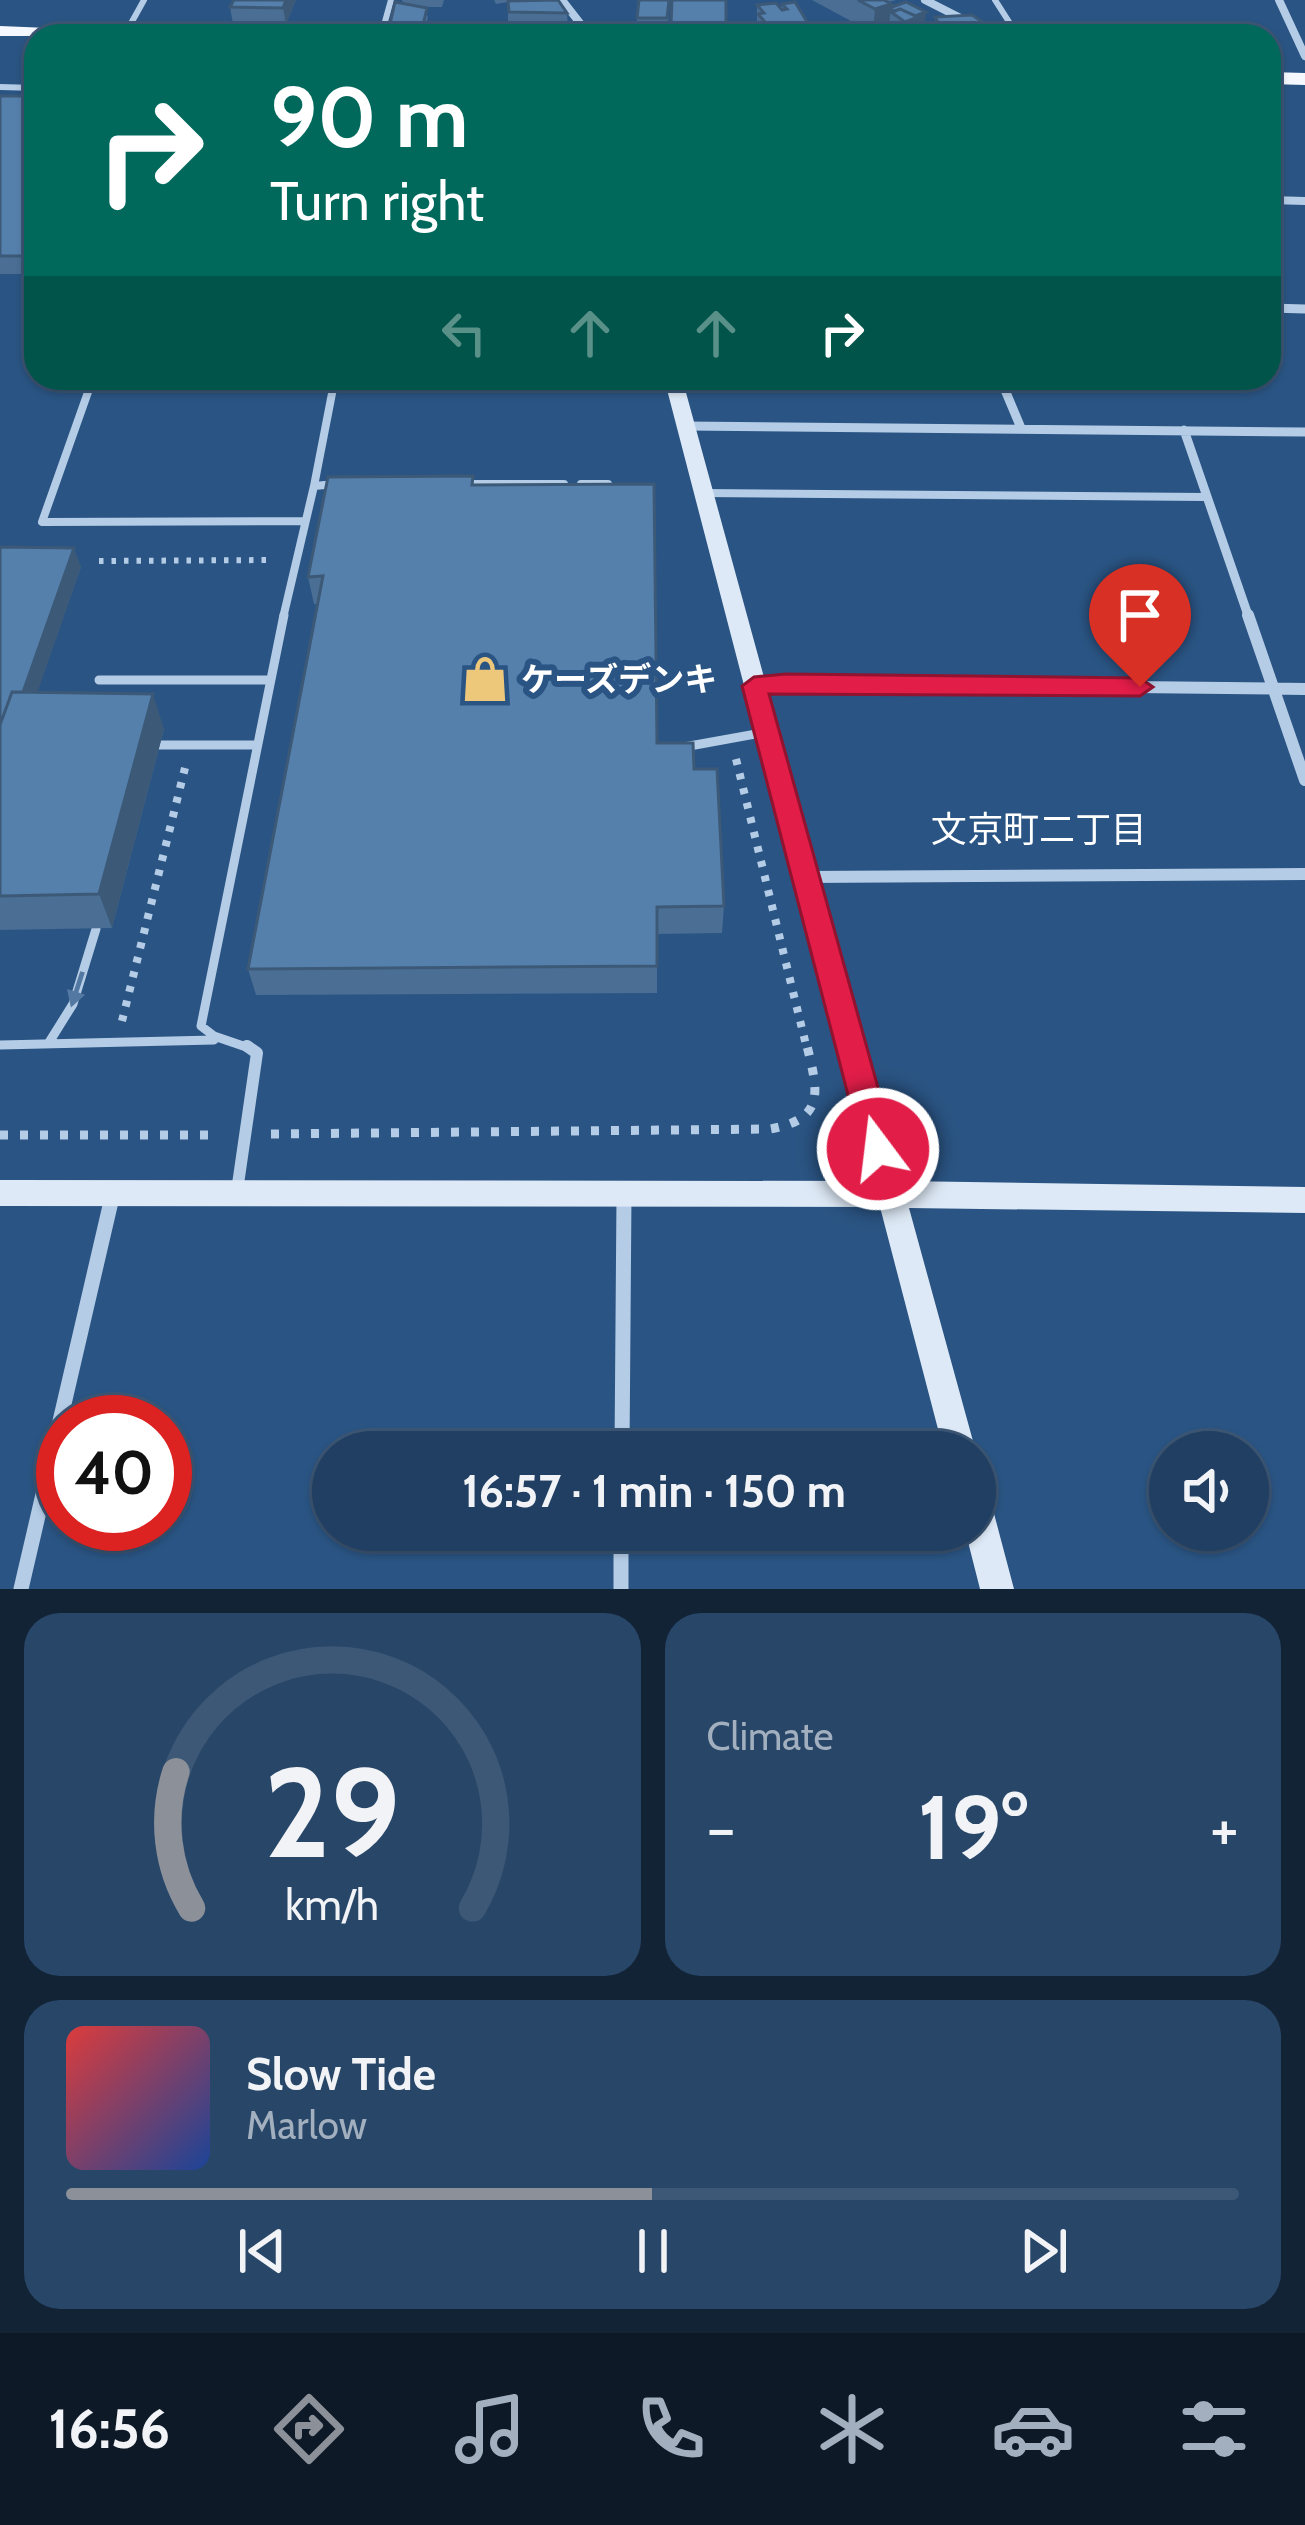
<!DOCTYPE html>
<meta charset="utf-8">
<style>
body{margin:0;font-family:Cabin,"Noto Sans JP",sans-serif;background:#284668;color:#f1f3f6;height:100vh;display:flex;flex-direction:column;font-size:45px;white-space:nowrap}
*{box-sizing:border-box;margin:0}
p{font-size:39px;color:#a2afbe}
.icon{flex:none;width:66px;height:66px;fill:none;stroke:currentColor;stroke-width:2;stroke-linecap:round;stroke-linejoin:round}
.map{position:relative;height:1589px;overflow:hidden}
.sheet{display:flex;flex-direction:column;gap:24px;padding:24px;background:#122336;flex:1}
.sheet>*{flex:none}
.guide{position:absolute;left:24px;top:24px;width:1257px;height:366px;border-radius:36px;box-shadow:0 3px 9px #0004,0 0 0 3px #3d5877;background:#00695c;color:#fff;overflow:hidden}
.fabs{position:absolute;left:1149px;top:1431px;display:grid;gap:24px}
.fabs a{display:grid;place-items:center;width:120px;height:120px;border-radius:50%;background:#203f62;box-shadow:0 3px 9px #0004,0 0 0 3px #3d5877;font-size:60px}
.speed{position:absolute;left:36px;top:1395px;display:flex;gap:24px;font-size:60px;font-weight:700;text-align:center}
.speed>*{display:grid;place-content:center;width:156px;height:156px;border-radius:50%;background:#203f62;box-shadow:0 3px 9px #0004,0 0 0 3px #3d5877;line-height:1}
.speed .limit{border:18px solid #d22;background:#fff;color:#111}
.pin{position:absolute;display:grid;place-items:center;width:102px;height:102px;color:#fff;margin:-123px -51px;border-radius:50% 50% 50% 0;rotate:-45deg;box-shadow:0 0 12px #0007}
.pin .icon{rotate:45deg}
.me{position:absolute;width:132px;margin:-66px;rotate:345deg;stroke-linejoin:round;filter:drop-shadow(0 0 9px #0008)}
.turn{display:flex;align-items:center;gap:42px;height:252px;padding:0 48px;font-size:54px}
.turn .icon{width:156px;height:156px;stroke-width:2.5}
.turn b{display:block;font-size:84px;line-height:102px}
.lanes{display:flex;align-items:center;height:114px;padding:0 48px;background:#0003;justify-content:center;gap:60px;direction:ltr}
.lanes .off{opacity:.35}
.big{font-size:90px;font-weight:800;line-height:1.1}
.sheet .tile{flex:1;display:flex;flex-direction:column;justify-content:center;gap:18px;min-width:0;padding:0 42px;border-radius:36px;background:#284668}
.sheet .dial{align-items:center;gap:0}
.dial svg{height:312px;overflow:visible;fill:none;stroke:#3d5877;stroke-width:7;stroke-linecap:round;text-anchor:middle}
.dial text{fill:#f1f3f6;stroke:none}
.song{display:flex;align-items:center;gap:36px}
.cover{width:144px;height:144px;border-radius:18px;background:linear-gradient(135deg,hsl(0 70% 55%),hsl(220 70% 35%))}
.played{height:12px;border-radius:6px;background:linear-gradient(90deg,#8c9099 50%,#3d5877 50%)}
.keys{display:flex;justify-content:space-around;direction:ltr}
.heat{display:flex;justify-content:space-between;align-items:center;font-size:66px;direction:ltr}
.sheet .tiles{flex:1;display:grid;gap:24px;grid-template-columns:1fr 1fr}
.tile:last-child{grid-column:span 2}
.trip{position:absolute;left:312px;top:1431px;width:684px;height:120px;border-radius:60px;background:#203f62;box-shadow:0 3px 9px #0004,0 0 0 3px #3d5877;font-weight:800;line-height:120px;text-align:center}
.tab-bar{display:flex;height:192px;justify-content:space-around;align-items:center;background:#0d1927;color:#a2afbe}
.tab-bar .icon{width:84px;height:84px}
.tab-bar .selected{color:#8c9099}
.tab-bar b{font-size:54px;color:#f1f3f6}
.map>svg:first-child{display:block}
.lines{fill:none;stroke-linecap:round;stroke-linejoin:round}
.path-far2{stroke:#b4cce6;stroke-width:6;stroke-dasharray:4.5 8;stroke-linecap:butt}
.path-far1{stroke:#b4cce6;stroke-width:8;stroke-dasharray:6 9;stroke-linecap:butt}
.path{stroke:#b4cce6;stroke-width:9;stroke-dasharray:8 12;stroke-linecap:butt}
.lane-far3{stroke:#b4cce6;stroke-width:6}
.lane-far2{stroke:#b4cce6;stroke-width:8}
.lane-far1{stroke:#b4cce6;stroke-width:9}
.lane{stroke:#b4cce6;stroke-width:12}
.street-far3{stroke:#b4cce6;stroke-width:8}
.street-far2{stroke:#b4cce6;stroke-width:9}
.street-far1{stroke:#b4cce6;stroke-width:12}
.street{stroke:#b4cce6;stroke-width:15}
.secondary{fill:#dde9f6;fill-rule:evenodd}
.primary{fill:#f5f8fe;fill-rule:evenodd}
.wall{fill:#4a6e94}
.shaded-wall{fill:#3c5a78}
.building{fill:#5680ac;stroke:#3c5a78;stroke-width:3}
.oneway{fill:#5378a1}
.route{fill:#e11d48;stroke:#92132f;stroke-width:3}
.labels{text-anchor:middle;stroke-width:12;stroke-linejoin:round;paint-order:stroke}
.poi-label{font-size:33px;font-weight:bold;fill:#fff;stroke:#2a5483;text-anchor:start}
.neighbourhood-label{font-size:36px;fill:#fff;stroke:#2a5483}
</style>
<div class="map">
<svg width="1305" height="1589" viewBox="0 0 1305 1589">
<rect width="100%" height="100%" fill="#2a5483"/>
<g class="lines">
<!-- path-far2 -->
<path class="path-far2" d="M99,561L271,560"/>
<!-- path-far1 -->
<path class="path-far1" d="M736,759L807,1049
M122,1021L185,768"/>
<!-- path -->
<path class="path" d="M271,1134L770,1129C826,1119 818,1091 807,1046
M0,1135H220"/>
<!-- lane-far3 -->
<path class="lane-far3" d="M995,0L1018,36
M124,36L144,0
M381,36L391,0
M0,87L36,88"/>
<!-- lane-far2 -->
<path class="lane-far2" d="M93,378L42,522L303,521
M467,484H564
M581,484H608V494
M314,486L335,378
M703,493L1206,497
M283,618L314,486L336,484"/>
<!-- lane-far1 -->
<path class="lane-far1" d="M99,680H270
M157,745H255
M684,747L767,732
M48,1044L73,1004L96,929
M0,1045L214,1040
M252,1049L214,1036L201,1026L284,615"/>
<!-- lane -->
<path class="lane" d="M237,1191L257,1053L247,1046"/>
<!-- street-far3 -->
<path class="street-far3" d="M562,0L590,36
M925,0L996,36
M1279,0L1305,56
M1269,200L1305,201"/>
<!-- street-far2 -->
<path class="street-far2" d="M1269,308L1305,309
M1000,378L1021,428
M685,426L1305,432
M1184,430L1249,618"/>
<!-- street-far1 -->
<path class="street-far1" d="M1248,615L1305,780
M755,687L786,683L1305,689
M806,877L1305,874"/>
<!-- street -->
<path class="street" d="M622,1452L624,1195
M621,1530V1589
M21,1589L113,1193"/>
<!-- secondary -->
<path class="secondary" d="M664,378H682L902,1181L1305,1187V1213L909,1208L976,1452L975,1455L944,1452L880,1207L0,1206V1180L873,1181Z
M975,1489L987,1494L992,1506L1014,1589H980L965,1530H975Z"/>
<!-- primary -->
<path class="primary" d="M0,26L121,31L130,36H0Z
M1269,72L1305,73V85L1269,84Z"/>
</g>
<!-- wall -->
<path class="wall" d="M296,0L286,24H233L230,7Z
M402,0H444L442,7H420L428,17L424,33H391L390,24L403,3Z
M494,0H558L567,13L568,30L535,29V36H508V2L496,4Z
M670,0L667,35L637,34V18Z
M672,0H726L725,36H671Z
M812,0H896L889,2L891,7L924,29L916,32V36H889V25V28L873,33Z
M782,4L808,36H762L757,31V5L781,9Z
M935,17L1004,36H935Z
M0,96H36V274H0Z
M474,485L657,743L694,769L724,906L722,933L657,934V993L256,995L248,969L318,604H314L308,577Z
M0,547L81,567L37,692L164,729L112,928L0,930Z"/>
<!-- shaded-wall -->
<path class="shaded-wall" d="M286,0H296L286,24L283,8Z
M891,4L889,28L873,33L875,9Z
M926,12L924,29L916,32V36H903L905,22L909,18Z
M809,25L808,36H772V30Z
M74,548L81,567L0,800V758Z
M153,694L164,729L112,928L99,894Z"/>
<!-- building -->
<path class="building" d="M234,0H286L283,8L230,7Z
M558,0L567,13L509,12L508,1Z
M639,0H669L667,18H637Z
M672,0H726V26L671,25Z
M858,0H884L891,4L875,9Z
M395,2L427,8L423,25L390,24Z
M795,2L809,25L772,30L758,14L764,13L757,5L776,3L782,10L787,9L782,4Z
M906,2L926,12L915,16L900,9L895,11L889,8Z
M900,9L918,17L905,22L891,12Z
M972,15L1004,36H946L935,17Z
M509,24L535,25L534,31L508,30Z
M0,96H36V256H0Z
M473,476L472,485L654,484L657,743H693L694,769H717L724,906L657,907V966L248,969L323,576L308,577L328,477Z
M0,547L74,548L23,692H12L0,725Z
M12,692L153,694L99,894L0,896V725Z"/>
<!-- one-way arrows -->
<defs><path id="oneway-solid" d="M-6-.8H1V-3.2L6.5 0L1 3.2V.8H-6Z" transform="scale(3)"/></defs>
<use class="oneway" href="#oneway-solid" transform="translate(77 989) rotate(108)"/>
<!-- route -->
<path class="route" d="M786,674L1140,678L1153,687L1140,696L769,694L895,1149L890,1159L878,1163L867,1159L862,1149L742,686L754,677Z"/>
<!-- icons -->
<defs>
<symbol id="shop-bare" viewBox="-9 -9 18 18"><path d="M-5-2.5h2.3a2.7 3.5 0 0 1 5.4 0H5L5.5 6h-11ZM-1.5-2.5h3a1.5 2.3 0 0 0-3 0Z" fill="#edc87b" stroke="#2a5483" stroke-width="2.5" paint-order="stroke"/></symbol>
</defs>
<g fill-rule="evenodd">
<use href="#shop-bare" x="452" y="646" width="66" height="66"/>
</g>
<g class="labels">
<!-- poi labels -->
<g class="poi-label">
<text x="521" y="691">ケーズデンキ</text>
</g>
<!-- neighbourhood labels -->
<g class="neighbourhood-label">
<text x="1039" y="842">文京町二丁目</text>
</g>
</g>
</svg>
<div class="fabs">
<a><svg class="icon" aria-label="sound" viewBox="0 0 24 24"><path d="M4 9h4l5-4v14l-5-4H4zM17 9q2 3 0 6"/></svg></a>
</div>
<div class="speed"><div class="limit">40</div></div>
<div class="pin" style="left:1140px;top:687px;background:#d93025"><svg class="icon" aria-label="arrive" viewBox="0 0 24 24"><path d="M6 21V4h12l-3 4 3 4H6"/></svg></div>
<svg class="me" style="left:878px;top:1149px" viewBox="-20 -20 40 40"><circle r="17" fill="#e11d48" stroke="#fff" stroke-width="3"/><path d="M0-11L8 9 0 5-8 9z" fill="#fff"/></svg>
<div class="trip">16:57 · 1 min · 150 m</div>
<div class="guide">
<div class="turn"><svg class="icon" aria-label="right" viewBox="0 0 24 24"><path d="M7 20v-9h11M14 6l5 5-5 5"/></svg><div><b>90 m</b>Turn right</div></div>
<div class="lanes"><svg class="icon off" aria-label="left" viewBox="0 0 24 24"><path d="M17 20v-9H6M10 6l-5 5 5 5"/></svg><svg class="icon off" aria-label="ahead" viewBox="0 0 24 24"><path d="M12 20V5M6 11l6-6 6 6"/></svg><svg class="icon off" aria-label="ahead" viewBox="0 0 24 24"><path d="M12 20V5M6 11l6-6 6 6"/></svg><svg class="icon" aria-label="right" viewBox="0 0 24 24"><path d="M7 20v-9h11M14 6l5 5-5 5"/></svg></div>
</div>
</div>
<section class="sheet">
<div class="tiles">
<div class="tile dial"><svg viewBox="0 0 100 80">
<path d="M14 69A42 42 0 1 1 86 69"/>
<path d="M14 69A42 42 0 0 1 10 34" stroke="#8c9099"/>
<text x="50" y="56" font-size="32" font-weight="700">29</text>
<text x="50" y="72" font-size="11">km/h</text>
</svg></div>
<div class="tile"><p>Climate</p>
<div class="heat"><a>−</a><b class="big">19°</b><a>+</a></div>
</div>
<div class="tile">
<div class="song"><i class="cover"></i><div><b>Slow Tide</b><p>Marlow</p></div></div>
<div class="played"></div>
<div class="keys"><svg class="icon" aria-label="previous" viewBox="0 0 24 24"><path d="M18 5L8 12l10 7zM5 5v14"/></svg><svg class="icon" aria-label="pause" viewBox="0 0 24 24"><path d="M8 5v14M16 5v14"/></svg><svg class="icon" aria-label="next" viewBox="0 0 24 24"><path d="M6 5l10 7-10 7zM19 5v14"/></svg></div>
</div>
</div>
</section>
<nav class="tab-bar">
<b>16:56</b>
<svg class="icon selected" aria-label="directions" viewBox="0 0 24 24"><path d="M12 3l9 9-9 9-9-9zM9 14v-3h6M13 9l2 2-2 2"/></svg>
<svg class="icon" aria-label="music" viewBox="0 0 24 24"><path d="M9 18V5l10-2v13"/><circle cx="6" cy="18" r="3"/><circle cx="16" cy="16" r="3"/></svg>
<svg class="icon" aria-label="phone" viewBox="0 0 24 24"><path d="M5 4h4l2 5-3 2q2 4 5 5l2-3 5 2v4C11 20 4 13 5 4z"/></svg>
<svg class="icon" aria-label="climate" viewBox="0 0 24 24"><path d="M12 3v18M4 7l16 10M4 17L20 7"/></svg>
<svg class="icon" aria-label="car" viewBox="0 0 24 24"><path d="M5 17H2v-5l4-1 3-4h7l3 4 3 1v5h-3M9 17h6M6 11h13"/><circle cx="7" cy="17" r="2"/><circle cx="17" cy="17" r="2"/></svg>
<svg class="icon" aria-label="filters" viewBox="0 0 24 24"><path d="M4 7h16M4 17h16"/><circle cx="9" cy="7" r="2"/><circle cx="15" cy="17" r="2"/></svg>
</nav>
